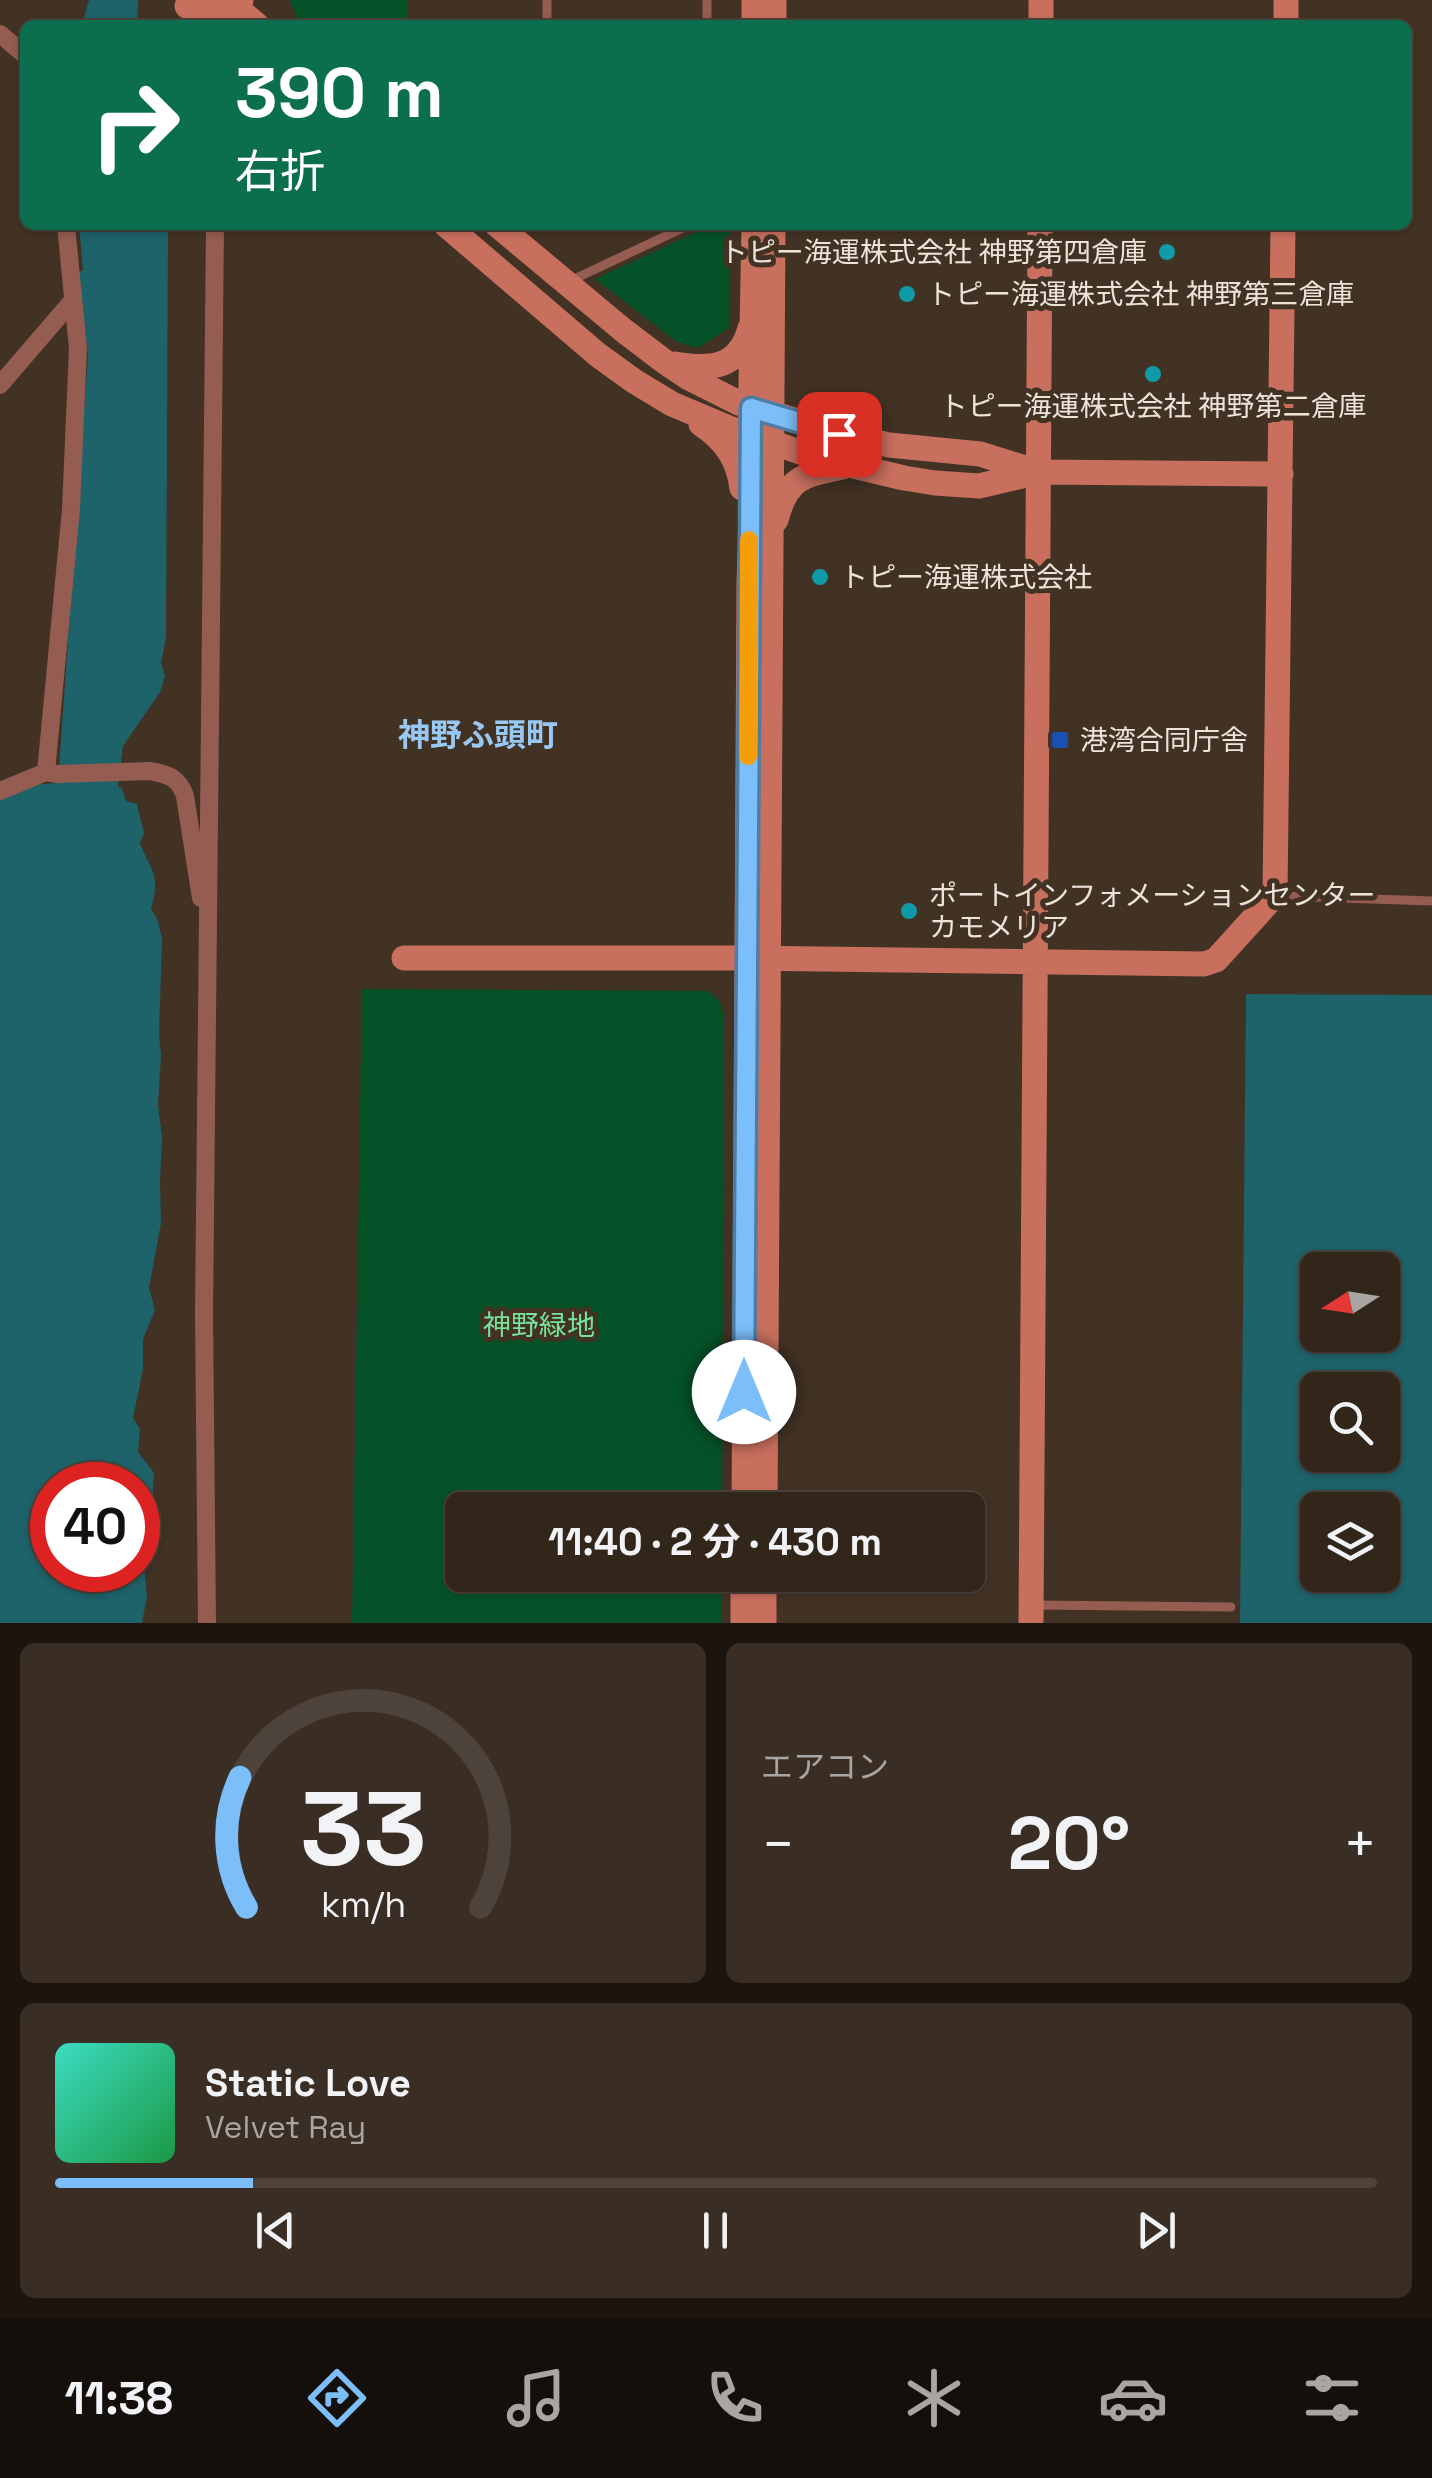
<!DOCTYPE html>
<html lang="ja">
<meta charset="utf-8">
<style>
body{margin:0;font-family:"Space Grotesk","Noto Sans JP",sans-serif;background:#3a2e24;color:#f1f3f6;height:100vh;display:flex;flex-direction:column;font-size:38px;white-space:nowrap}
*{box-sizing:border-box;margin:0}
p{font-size:32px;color:#a8a5a3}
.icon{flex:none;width:55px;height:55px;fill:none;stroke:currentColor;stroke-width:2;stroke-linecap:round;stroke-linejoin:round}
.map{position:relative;height:1623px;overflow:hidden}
.details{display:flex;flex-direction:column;gap:20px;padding:20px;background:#1c150f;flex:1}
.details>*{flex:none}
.guide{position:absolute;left:20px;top:20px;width:1392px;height:210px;border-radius:15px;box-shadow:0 2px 8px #0004,0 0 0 2px #4d433a;background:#0b6e4f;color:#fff;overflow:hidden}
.needle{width:65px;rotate:258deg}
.fabs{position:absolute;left:1300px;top:1252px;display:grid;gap:20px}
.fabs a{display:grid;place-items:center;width:100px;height:100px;border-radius:15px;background:#32261b;box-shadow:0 2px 8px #0004,0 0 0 2px #4d433a;font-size:50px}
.speed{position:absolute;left:30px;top:1462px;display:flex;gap:20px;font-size:50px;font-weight:700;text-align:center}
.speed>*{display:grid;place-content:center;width:130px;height:130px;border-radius:50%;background:#32261b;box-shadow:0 2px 8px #0004,0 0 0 2px #4d433a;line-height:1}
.speed .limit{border:15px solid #d22;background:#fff;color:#111}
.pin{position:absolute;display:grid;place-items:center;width:85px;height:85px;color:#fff;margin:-42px;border-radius:20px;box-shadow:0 5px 15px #0006}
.me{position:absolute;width:110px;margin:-55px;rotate:0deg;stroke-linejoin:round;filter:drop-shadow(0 0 8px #0008)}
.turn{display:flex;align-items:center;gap:35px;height:210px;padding:0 50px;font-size:45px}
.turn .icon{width:130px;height:130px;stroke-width:2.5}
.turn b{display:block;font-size:70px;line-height:85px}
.big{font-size:75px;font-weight:700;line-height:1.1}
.details .widget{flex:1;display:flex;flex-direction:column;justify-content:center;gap:15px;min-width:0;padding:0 35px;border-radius:15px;background:#3a2e24}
.details .dial{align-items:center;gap:0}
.dial svg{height:260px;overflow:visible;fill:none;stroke:#4d433a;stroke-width:7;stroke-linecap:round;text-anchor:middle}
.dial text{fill:#f1f3f6;stroke:none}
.song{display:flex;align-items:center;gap:30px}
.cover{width:120px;height:120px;border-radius:15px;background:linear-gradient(135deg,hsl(170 70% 55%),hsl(140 70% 35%))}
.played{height:10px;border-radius:5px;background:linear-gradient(90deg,#7cbef9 15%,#4d433a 15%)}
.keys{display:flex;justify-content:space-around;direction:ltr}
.heat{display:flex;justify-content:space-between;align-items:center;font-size:55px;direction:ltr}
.details .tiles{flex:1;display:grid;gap:20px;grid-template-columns:1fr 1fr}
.widget:last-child{grid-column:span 2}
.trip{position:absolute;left:445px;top:1492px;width:540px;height:100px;border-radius:15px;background:#32261b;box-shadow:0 2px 8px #0004,0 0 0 2px #4d433a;font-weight:700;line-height:100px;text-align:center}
.dock{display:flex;height:160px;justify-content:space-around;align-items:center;background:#140f0b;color:#a8a5a3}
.dock .icon{width:70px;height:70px}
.dock .active{color:#7cbef9}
.dock b{font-size:45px;color:#f1f3f6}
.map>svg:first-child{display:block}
.green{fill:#055228}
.water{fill:#1e626a;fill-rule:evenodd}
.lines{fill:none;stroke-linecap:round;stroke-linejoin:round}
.lane{stroke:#955c51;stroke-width:9}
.street{stroke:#955c51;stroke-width:18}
.secondary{stroke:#c96f5e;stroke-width:25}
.route-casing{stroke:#517ca2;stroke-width:25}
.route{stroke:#7cbef9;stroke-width:18}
.slow{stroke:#f59e0b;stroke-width:18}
.culture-dot{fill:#0f9aa8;stroke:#423224;stroke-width:4}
.transit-dot{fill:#1a4fb4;stroke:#423224;stroke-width:4}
.labels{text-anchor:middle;stroke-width:10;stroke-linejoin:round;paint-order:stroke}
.poi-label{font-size:28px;fill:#ede3db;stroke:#423224;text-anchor:start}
.park-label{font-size:28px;fill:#78e299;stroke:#423224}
.quarter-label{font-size:32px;font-weight:bold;fill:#98c8f4;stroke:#423224}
</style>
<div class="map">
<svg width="1432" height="1623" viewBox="0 0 1432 1623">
<rect width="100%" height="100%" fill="#423224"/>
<!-- green -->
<path class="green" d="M290,0H408V25H299Z
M712,225H730L729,328L698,348L677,342L595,279Z
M362,989L706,991C720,998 722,1005 724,1020L722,1510H462V1575H721V1623H352Z"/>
<!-- water -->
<path class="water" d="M89,0H138L137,23L140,25H82Z
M79,225H168L166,638L161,662L165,676L160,692L123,746L118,786L122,789L126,801L137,804L144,833L140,843C151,871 161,875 151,908L158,921L162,939L159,1035L161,1055L158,1104L162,1138L160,1182L161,1223L149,1288L155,1310L143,1339V1369L133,1418L140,1429L138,1452L154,1473L150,1539L142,1546L147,1596L142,1623H0V797L28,785L58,783L88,354L78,273L83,270ZM52,1485H138V1570H52Z
M1246,994L1432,995V1623H1240ZM1318,1270H1382V1335H1318ZM1318,1390H1382V1455H1318ZM1318,1510H1382V1575H1318Z"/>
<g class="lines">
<!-- lane -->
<path class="lane" d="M707,0V25H709
M547,25V0
M578,225H620
M568,282L689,225
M1280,896L1432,901
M1034,1605L1231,1607"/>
<!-- street -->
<path class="street" d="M0,34L25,55
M0,385L73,300
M46,772L71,509L78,348L66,225
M0,791L46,772L56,774L150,771C168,774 179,778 185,796L201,898
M207,1623L204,1314L215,225"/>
<!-- secondary -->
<path class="secondary" d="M227,0L257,25
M187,6L216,9L241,0
M754,25V0
M774,25V0
M1041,25V0
M1286,25V0
M446,225L598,355L634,381L672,404L729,428L815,457L904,478L935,483L979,486L1039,472L1281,474
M497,225L623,330L665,362L689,378L739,403L839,434L889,445L980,454L1038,472
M675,364C710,370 739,369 750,328
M701,424C726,441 738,459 742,488
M776,520C787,477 803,475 843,467
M404,958H747L1204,964L1216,960L1275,895L1283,225
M744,1510L749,584L752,492L750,435L754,225
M765,1510L773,225
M743,1623V1575
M764,1623V1575
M1031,1623L1040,225"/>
</g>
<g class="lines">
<defs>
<path id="route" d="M744,1392L751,408L839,434"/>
</defs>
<!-- route casing -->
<use href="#route" class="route-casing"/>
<!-- route -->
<use href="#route" class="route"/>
<!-- slow -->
<path class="slow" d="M748,756L749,540"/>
</g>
<!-- markers -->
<g class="culture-dot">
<circle cx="1167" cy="252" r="10"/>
<circle cx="907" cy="294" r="10"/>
<circle cx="1153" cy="374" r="10"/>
<circle cx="820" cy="577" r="10"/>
<circle cx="909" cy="911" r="10"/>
</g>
<rect class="transit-dot" x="1050" y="730" width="20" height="20" rx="5"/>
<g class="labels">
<!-- poi labels -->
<g class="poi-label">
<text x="1147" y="262" text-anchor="end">トピー海運株式会社 神野第四倉庫</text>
<text x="927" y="304">トピー海運株式会社 神野第三倉庫</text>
<text x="1153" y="416" text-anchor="middle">トピー海運株式会社 神野第二倉庫</text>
<text x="840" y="587">トピー海運株式会社</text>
<text x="1080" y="750">港湾合同庁舎</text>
<text x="929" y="905">ポートインフォメーションセンター<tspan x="929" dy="32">カモメリア</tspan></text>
</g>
<!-- park labels -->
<g class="park-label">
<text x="539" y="1335">神野緑地</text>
</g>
<!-- quarter labels -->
<g class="quarter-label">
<text x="478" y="746">神野ふ頭町</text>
</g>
</g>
</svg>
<div class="fabs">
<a><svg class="needle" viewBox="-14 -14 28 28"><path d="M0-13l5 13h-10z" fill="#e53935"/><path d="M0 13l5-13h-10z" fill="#a8a5a3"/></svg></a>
<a><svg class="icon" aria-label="search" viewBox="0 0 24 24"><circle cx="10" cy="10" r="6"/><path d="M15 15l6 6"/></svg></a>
<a><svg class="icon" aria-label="layers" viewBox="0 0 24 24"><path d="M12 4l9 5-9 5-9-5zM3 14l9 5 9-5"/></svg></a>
</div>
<div class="speed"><div class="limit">40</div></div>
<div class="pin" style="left:839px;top:434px;background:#d93025"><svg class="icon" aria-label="arrive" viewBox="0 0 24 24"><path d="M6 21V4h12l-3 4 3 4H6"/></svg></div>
<svg class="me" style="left:744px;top:1392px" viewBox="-20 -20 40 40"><circle r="19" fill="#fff"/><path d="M0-13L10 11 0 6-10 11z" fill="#7cbef9"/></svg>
<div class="trip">11:40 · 2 分 · 430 m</div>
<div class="guide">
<div class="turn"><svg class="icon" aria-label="right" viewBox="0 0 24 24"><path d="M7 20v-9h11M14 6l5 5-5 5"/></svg><div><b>390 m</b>右折</div></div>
</div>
</div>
<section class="details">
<div class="tiles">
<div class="widget dial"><svg viewBox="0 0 100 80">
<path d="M14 69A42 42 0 1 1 86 69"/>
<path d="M14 69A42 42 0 0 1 12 29" stroke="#7cbef9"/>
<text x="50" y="56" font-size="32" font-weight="700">33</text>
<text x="50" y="72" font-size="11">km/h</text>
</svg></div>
<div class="widget"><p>エアコン</p>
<div class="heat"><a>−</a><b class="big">20°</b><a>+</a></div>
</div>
<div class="widget">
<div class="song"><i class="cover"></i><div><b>Static Love</b><p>Velvet Ray</p></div></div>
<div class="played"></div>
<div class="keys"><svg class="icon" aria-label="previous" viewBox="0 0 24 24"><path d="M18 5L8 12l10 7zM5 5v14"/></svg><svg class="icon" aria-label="pause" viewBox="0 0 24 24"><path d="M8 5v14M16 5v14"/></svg><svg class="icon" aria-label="next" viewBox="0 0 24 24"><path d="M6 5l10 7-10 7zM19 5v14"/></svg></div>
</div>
</div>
</section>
<nav class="dock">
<b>11:38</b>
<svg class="icon active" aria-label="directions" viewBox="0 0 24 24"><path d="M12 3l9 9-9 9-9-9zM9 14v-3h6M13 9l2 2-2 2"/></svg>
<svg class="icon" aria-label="music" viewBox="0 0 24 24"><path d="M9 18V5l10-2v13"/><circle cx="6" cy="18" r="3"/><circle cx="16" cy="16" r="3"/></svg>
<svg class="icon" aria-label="phone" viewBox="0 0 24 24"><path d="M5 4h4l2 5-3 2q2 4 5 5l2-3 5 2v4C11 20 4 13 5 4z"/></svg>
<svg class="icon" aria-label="climate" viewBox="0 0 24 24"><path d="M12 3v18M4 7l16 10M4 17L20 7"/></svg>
<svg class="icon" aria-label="car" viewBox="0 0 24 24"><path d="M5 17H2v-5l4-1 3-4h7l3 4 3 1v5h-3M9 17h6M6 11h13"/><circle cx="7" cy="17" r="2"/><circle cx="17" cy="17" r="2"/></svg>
<svg class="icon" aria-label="filters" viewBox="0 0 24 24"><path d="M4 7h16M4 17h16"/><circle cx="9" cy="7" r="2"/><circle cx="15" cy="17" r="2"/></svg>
</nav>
